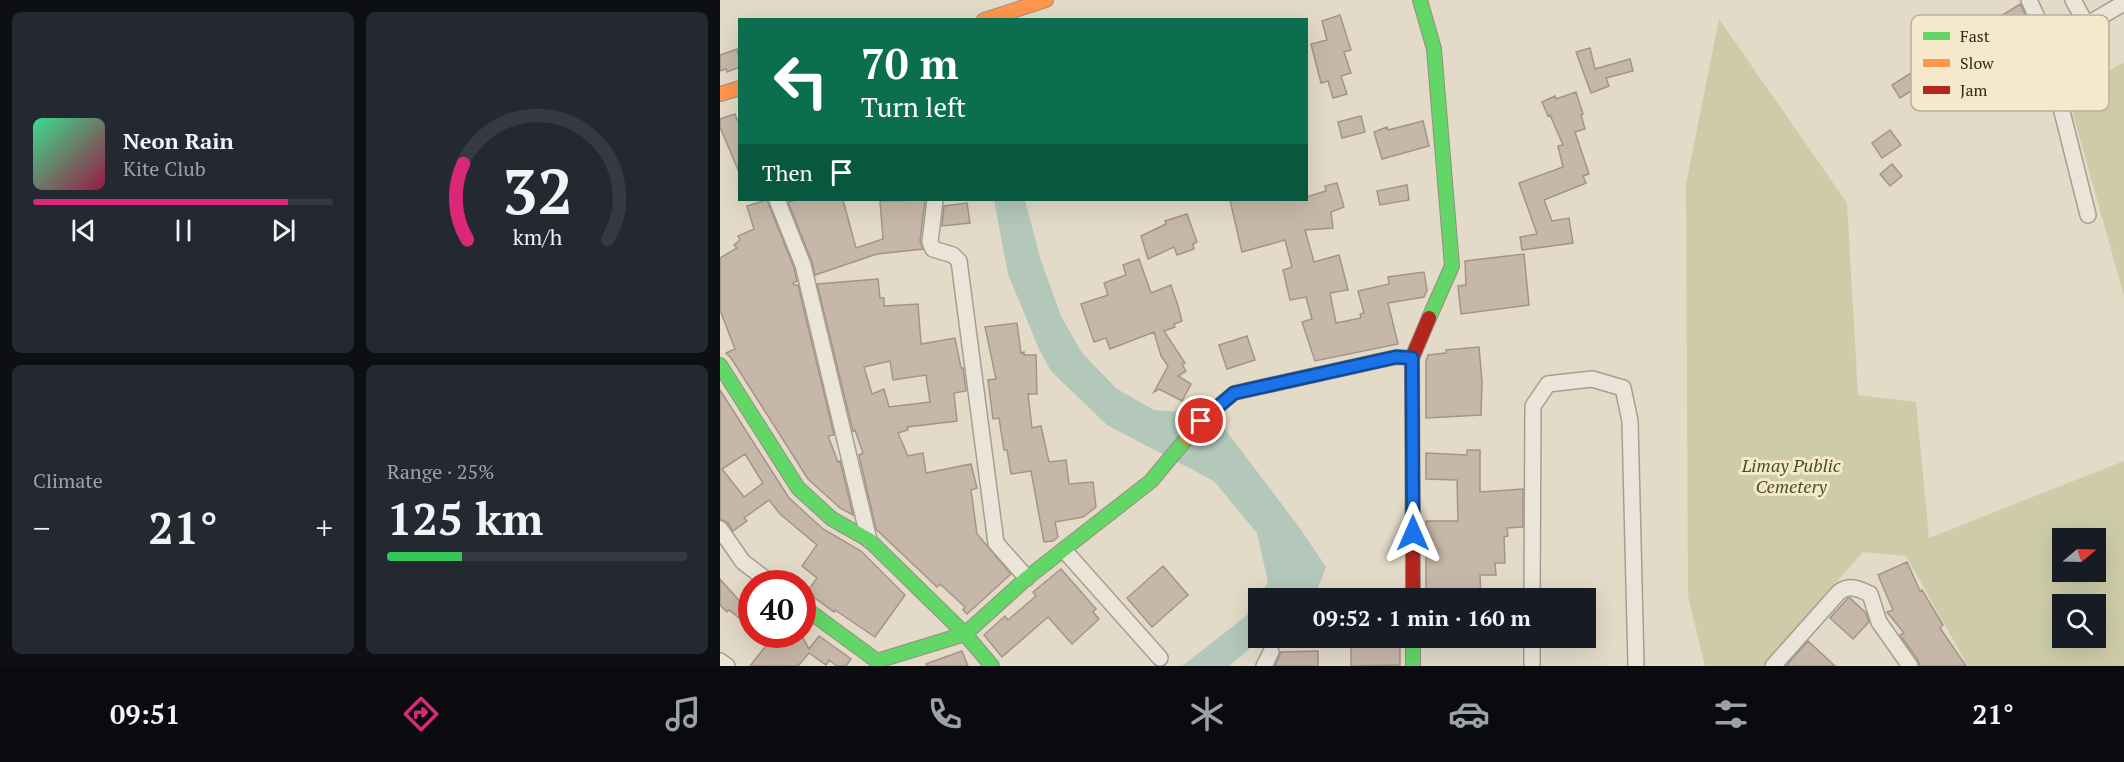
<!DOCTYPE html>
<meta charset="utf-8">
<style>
body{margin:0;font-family:"PT Serif",serif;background:#242831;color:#f1f3f6;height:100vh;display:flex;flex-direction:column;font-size:22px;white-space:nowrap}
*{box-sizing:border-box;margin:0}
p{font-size:20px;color:#9ea1a6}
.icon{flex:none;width:33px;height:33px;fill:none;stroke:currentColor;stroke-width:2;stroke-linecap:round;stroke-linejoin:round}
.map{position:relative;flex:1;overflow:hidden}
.sheet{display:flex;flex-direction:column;gap:12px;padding:12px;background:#0d0f14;width:720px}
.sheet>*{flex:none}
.banner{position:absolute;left:18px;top:18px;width:570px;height:183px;border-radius:0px;box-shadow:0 6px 24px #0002;background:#0b6e4f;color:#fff;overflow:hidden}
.needle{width:39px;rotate:71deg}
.controls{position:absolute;left:1332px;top:528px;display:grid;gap:12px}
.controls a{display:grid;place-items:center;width:54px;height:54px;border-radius:0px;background:#171b24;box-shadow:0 6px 24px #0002;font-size:30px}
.speed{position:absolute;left:18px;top:570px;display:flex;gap:12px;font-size:30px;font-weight:700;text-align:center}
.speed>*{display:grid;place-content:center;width:78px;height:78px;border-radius:50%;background:#171b24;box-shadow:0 6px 24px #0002;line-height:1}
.speed .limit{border:9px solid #d22;background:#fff;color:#111}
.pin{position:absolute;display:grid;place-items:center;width:51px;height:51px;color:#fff;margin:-26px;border:3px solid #fff;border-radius:50%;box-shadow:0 2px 6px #0007}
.me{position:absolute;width:66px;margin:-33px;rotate:0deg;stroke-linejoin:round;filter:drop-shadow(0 0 4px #0008)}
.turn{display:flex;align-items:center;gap:21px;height:126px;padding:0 24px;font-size:27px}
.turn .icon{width:78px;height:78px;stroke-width:2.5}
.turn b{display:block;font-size:42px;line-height:51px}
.then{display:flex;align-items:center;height:57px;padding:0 24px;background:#0003;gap:12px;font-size:22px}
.big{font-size:45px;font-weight:800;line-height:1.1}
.sheet .widget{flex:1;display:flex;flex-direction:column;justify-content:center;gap:9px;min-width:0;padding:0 21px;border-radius:9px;background:#242831}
.sheet .dial{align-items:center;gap:0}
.dial svg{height:156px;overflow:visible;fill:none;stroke:#363941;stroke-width:7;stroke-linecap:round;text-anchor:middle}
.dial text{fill:#f1f3f6;stroke:none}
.song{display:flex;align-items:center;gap:18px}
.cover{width:72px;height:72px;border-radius:9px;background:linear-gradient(135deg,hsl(150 70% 55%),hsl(340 70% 35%))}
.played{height:6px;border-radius:3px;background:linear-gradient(90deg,#db2777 85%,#363941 85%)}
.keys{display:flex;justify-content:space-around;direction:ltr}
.heat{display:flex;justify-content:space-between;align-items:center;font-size:33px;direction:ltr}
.charge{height:9px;border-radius:4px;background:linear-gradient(90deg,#34c759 25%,#363941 0)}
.sheet .tiles{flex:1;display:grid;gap:12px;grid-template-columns:repeat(2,1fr)}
.trip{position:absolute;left:528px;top:588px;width:348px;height:60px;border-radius:0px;background:#171b24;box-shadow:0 6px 24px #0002;font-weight:800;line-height:60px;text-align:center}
.menu{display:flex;height:96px;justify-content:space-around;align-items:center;background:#090b0e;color:#9ea1a6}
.menu .icon{width:42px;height:42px}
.menu .current{color:#db2777}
.menu b{font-size:27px;color:#f1f3f6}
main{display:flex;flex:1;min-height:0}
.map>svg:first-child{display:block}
.cemetery{fill:#cecca8;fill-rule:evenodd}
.water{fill:#b3c7ba}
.pier{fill:#e3dac7}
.building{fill:#c7b7a8;stroke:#a29587;stroke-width:1.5;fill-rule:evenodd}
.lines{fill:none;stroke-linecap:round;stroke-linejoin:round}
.street-casing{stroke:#a79e91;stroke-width:18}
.fast-casing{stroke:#978e81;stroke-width:16}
.slow-casing{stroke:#978e81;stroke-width:16}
.jam-casing{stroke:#978e81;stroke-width:16}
.street{stroke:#ebe4d9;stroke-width:15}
.fast{stroke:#63d668;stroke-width:14}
.slow{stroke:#ff974d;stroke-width:14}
.jam{stroke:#b3261e;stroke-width:14}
.route-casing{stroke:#114b97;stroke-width:15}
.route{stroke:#1a73e8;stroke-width:10}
.labels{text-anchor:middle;stroke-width:6;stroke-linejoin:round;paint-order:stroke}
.park-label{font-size:18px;font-style:italic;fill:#485220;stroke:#f6e8cb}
.key{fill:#f6e8cb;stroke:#bcae96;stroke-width:1.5}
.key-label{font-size:16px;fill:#35261a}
</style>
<main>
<section class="sheet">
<div class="tiles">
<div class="widget">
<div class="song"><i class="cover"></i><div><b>Neon Rain</b><p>Kite Club</p></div></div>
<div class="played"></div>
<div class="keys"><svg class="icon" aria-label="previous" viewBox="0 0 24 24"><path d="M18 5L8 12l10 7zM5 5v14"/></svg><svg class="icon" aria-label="pause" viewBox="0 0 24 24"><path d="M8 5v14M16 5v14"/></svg><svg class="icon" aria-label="next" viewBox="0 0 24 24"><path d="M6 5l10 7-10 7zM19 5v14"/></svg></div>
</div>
<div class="widget dial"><svg viewBox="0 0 100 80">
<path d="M14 69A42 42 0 1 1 86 69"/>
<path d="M14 69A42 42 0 0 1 12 30" stroke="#db2777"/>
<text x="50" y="56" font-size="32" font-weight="700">32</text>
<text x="50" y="72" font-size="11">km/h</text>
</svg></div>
<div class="widget"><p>Climate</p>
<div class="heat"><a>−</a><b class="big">21°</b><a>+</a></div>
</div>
<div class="widget"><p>Range · 25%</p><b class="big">125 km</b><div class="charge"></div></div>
</div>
</section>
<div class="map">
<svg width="1404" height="666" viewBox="0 0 1404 666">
<rect width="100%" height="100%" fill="#e3dac7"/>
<!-- cemetery -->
<path class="cemetery" d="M999,19L1127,203L1138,395L1196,402L1209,538L1404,461V666H1248L1186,556L1143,552L1043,666H985L968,596L966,184ZM1342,538H1376V572H1342ZM1342,604H1376V638H1342Z
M1404,62V296L1348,96Z"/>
<!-- water -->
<path class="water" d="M274,200H305L321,261L341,316L362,353L397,389L434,410L461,412L489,432L504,428L579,527L606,567L594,598H538V638H542L509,666H462L525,617L548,582L537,533L494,481L387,425L331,371L319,349L288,274Z"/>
<!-- pier -->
<path class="pier" d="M233,0H277L275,20H226L221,4Z"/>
<!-- building -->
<path class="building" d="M1300,4L1307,18L1180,98L1172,85Z
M620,15L631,50L624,52L631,73L621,76L627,94L613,98L608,81L601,83L591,44L607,40L602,21Z
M870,48L875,69L910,59L913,71L886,78L889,86L871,93L856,52Z
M17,49L20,67L7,72L6,69L0,71V55Z
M856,92L863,114L861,115L865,129L855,132L869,174L863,176L866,183L824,200L832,221L849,218L853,243L802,250L800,237L817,234L799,183L843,167L838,146L843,145L830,115L828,116L822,102L835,96L836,99Z
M15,114L17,120L20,118L19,172L0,127V119Z
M641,116L645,132L622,138L618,122Z
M703,121L709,146L662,159L654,132L667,127L668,130Z
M1170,130L1181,145L1162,158L1152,143Z
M1172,164L1182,176L1170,186L1160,174Z
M617,183L624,207L611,212L613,228L585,230L594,262L619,255L628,290L610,293L616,323L641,318L640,314L644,313L638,291L669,284L668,277L704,272L707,290L704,297L668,303L678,344L595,361L582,322L592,319L586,297L570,300L563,270L572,267L565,240L522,252L510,200H586V197L606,191L605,186Z
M687,185L689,200L660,205L657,191Z
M47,200L74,268L77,281L73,283L74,285H78L114,435L108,436L118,462L120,461L133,515L120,508L88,479L11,358L6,353L15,349L0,310V258L17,248L14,245L20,240L18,236L34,229L27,206Z
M76,200H123L136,248L163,239L160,201L205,200L200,241L203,249L157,254L95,275L92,262L68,202Z
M247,203L250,223L222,226L224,206Z
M467,214L477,242L473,244L474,249L457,255L454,247L428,259L421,236L446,224L445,221Z
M804,254L809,305L741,314L738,286L746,285L745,261Z
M419,259L431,293L451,285L458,306L462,321L454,324L455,327L444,331L465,363L462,364L466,371L458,376L471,384L462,401L439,389L434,392L448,366L441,356L434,332L390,349L386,338L374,342L361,304L388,295L384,283L406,275L403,265Z
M158,279L160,298H164V306L198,304L201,344L235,338L241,368H243L246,391L234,393L237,421L187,427L188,430L178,433L188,456L203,453L206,473L251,464L257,488L251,490L257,534L291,574L247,614L243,610L245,607L220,584L217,587L156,529L139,455L143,453L135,430L133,431L97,284ZM170,361L173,380L206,375L210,402L169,407L164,389L152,394L144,367Z
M297,323L301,353L304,352V355H316L317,394H308L312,428L321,426L329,462L346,460L349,484L373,482L376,507L363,517L335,522L338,537L333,541L324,542L311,471L291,474L287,450H284L279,418L273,419L268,380L276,379L265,327Z
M527,336L535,360L507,369L499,345Z
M759,347L762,382L761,415L706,418V361L708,355L726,353V350Z
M0,390L69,498L103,529L141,551L185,595L155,637L115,610L114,612L87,592L97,578L82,566L97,545L60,514L49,500L24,518L27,521L13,531L8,523L0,519ZM25,454L43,483L24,497L2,469Z
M747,450H760V492L803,489V527L787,528L788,536L784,537L785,563H775L776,575H760L761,598H706V521H738L737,480L706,479V453L747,455Z
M1187,562L1200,591L1202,590L1223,625L1220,628L1246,666H1200L1198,660L1180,635L1184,633L1167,612L1173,610L1158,575Z
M443,566L468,595L432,627L407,598Z
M341,569L376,609L373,612L379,619L352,644L328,617L282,657L264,635L285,616L288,620L316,596L313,592Z
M0,579L24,606L32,598V628L9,610L7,612L0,605Z
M1128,598H1130L1146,613L1149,622L1133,639L1110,618Z
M68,634H81L89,649L99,636L131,659L126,666H117L109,660L106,665L89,653L78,666H30L49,642L53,646L61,637Z
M631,638H680V665L631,666Z
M1088,641L1115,666H1066Z
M242,651L248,666H207L206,664Z
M598,651V666H555L561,652Z"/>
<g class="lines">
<defs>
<path id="street" d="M1309,0L1320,24L1368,215
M1353,0L1365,22L1373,21L1404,3
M57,200L83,265L149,540
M215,200L210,242L213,249L233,255L239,261L276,543L307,578
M0,529L23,562L52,584
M344,550L440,658
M812,598L813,406L828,384L872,379L903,388L910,421L916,666
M0,661L7,666
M544,666L551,652
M812,666V638
M1053,666L1119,592C1130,584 1139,589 1150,594L1159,622L1190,666"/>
<path id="fast" d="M700,0L714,49L732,266L709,318
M0,365L78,488L112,519L149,540L245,634L272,666
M82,606L157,661L245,634L307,578L431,481L467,438
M693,638V666"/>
<path id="slow" d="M264,20L326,0
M0,94L20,88
M467,438L481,421L514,393L676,357L692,358"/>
<path id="jam" d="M693,598L692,358L709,318"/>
</defs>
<!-- street casing -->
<use href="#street" class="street-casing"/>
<!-- fast casing -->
<use href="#fast" class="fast-casing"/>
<!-- slow casing -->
<use href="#slow" class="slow-casing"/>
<!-- jam casing -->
<use href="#jam" class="jam-casing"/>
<!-- street -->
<use href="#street" class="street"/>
<!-- fast -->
<use href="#fast" class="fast"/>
<!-- slow -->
<use href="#slow" class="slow"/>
<!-- jam -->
<use href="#jam" class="jam"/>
</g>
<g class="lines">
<defs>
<path id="route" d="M481,421L514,393L676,357L692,358L693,533"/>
</defs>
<!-- route casing -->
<use href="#route" class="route-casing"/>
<!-- route -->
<use href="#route" class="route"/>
</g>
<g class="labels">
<!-- park labels -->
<g class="park-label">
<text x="1071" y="472">Limay Public<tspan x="1071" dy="21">Cemetery</tspan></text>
</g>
</g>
<!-- legend -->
<rect x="1191" y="15" width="198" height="96" rx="9" class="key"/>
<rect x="1203" y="32" width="27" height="8" fill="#63d668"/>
<rect x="1203" y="59" width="27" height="8" fill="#ff974d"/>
<rect x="1203" y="86" width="27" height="8" fill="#b3261e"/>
<g class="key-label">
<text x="1240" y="42">Fast</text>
<text x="1240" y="69">Slow</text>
<text x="1240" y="96">Jam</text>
</g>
</svg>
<div class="controls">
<a><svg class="needle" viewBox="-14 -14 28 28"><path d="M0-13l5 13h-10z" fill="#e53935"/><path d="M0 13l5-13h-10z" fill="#9ea1a6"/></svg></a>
<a><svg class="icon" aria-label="search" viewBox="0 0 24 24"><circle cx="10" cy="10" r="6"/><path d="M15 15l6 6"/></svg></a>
</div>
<div class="speed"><div class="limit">40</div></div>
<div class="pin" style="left:481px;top:421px;background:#d93025"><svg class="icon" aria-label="arrive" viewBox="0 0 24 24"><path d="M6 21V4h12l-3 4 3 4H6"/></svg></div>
<svg class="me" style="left:693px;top:533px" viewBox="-20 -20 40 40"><path d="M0-17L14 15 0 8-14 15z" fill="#1a73e8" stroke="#fff" stroke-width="4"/></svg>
<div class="trip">09:52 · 1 min · 160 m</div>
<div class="banner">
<div class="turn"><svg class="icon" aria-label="left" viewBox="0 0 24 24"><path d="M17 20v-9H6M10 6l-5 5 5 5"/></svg><div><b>70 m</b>Turn left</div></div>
<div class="then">Then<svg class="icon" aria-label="arrive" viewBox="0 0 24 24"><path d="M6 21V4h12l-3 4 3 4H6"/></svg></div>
</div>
</div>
</main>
<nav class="menu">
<b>09:51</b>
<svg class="icon current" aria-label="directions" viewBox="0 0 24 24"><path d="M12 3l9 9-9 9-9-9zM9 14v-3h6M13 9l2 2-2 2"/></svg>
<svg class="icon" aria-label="music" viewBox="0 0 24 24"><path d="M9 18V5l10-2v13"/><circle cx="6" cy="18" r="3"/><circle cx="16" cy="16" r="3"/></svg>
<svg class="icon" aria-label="phone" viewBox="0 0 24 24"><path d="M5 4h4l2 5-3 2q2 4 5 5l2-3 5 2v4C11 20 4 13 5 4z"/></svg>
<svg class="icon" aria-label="climate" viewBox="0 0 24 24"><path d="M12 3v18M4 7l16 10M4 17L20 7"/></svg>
<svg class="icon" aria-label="car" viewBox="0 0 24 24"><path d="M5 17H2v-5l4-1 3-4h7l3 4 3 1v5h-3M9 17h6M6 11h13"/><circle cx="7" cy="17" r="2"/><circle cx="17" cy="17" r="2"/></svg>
<svg class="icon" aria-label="filters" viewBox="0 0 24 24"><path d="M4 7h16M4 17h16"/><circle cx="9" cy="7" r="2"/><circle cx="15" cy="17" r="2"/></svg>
<b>21°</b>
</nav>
